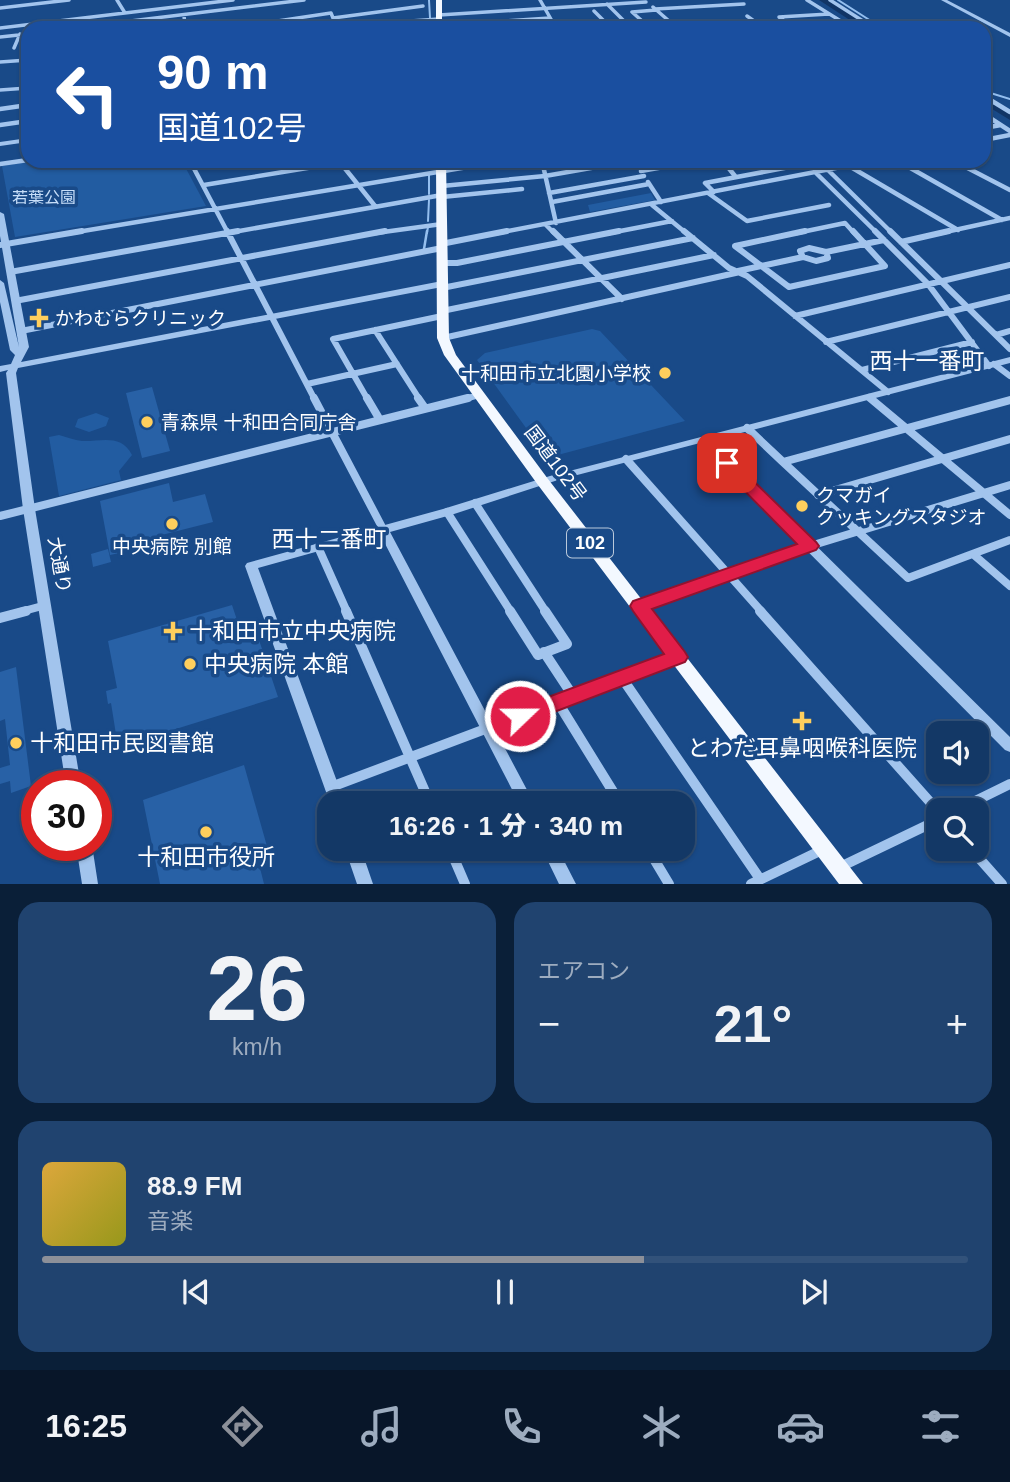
<!DOCTYPE html>
<html lang="ja">
<meta charset="utf-8">
<style>
body{margin:0;font-family:Arial,"Noto Sans JP",sans-serif;background:#20436f;color:#f1f3f6;height:100vh;display:flex;flex-direction:column;font-size:26px;white-space:nowrap}
*{box-sizing:border-box;margin:0}
p{font-size:23px;color:#9dacbf}
.icon{flex:none;width:38px;height:38px;fill:none;stroke:currentColor;stroke-width:2;stroke-linecap:round;stroke-linejoin:round}
.map{position:relative;height:884px;overflow:hidden}
.details{display:flex;flex-direction:column;gap:18px;padding:18px;background:#0a1f38;flex:1}
.details>*{flex:none}
.hud{position:absolute;left:21px;top:21px;width:970px;height:147px;border-radius:21px;box-shadow:0 2px 5px #0004,0 0 0 2px #32527a;background:#1a4fa0;color:#fff;overflow:hidden}
.controls{position:absolute;left:926px;top:721px;display:grid;gap:14px}
.controls a{display:grid;place-items:center;width:63px;height:63px;border-radius:14px;background:#133866;box-shadow:0 2px 5px #0004,0 0 0 2px #32527a;font-size:35px}
.speed{position:absolute;left:21px;top:770px;display:flex;gap:14px;font-size:35px;font-weight:700;text-align:center}
.speed>*{display:grid;place-content:center;width:91px;height:91px;border-radius:50%;background:#133866;box-shadow:0 2px 5px #0004,0 0 0 2px #32527a;line-height:1}
.speed .limit{border:10px solid #d22;background:#fff;color:#111}
.pin{position:absolute;display:grid;place-items:center;width:60px;height:60px;color:#fff;margin:-30px;border-radius:14px;box-shadow:0 4px 10px #0006}
.me{position:absolute;width:77px;margin:-38px;rotate:68deg;stroke-linejoin:round;filter:drop-shadow(0 0 5px #0008)}
.turn{display:flex;align-items:center;gap:24px;height:147px;padding:0 21px;font-size:32px}
.turn .icon{width:91px;height:91px;stroke-width:2.5}
.turn b{display:block;font-size:49px;line-height:60px}
.big{font-size:52px;font-weight:800;line-height:1.1}
.details .widget{flex:1;display:flex;flex-direction:column;justify-content:center;gap:10px;min-width:0;padding:0 24px;border-radius:21px;background:#20436f}
.details .dial{align-items:center;gap:0}
.dial b{font-size:91px;line-height:1}
.song{display:flex;align-items:center;gap:21px}
.cover{width:84px;height:84px;border-radius:10px;background:linear-gradient(135deg,hsl(40 70% 55%),hsl(60 70% 35%))}
.played{height:7px;border-radius:4px;background:linear-gradient(90deg,#8c9099 65%,#32527a 65%)}
.keys{display:flex;justify-content:space-around;direction:ltr}
.heat{display:flex;justify-content:space-between;align-items:center;font-size:38px;direction:ltr}
.details .tiles{flex:1;display:grid;gap:18px;grid-template-columns:1fr 1fr}
.widget:last-child{grid-column:span 2}
.trip{position:absolute;left:317px;top:791px;width:378px;height:70px;border-radius:21px;background:#133866;box-shadow:0 2px 5px #0004,0 0 0 2px #32527a;font-weight:800;line-height:70px;text-align:center}
.tabs{display:flex;height:112px;justify-content:space-around;align-items:center;background:#081629;color:#9dacbf}
.tabs .icon{width:49px;height:49px}
.tabs .current{color:#8c9099}
.tabs b{font-size:32px;color:#f1f3f6}
.map>svg:first-child{display:block}
.green{fill:#225ca1}
.lines{fill:none;stroke-linecap:round;stroke-linejoin:round}
.stream-far1{stroke:#94bfef;stroke-width:2}
.stream{stroke:#94bfef;stroke-width:2.5}
.river{fill:#113566;fill-rule:evenodd}
.building{fill:#2861a6}
.minor-far4{stroke:#a2c4ed;stroke-width:3.5}
.minor-far3{stroke:#a2c4ed;stroke-width:4.5}
.minor-far2{stroke:#a2c4ed;stroke-width:6}
.minor-far1{stroke:#a2c4ed;stroke-width:8}
.minor{stroke:#a2c4ed;stroke-width:10}
.tertiary{fill:#a2c4ed;fill-rule:evenodd}
.trunk{fill:#f3f8ff;fill-rule:evenodd}
.route{fill:#e11d48;stroke:#92132f;stroke-width:2}
.poi-dot{fill:#ffcf5d;stroke:#194a88;stroke-width:2.5}
.labels{text-anchor:middle;stroke-width:7;stroke-linejoin:round;paint-order:stroke}
.far-park-label{font-size:16px;fill:#c7def9;stroke:#194a88}
.shield{fill:#194a88;stroke:#bac9db;stroke-width:2}
.shield-label{font-size:18px;font-weight:bold;fill:#fff}
.poi-label{font-size:19px;fill:#fff;stroke:#194a88;text-anchor:start}
.street-label{font-size:19px;fill:#fff;stroke:#194a88}
.quarter-label{font-size:23px;fill:#fff;stroke:#194a88}
.near-poi-label{font-size:23px;fill:#fff;stroke:#194a88;text-anchor:start}
</style>
<div class="map">
<svg width="1010" height="884" viewBox="0 0 1010 884">
<rect width="100%" height="100%" fill="#194a88"/>
<!-- green -->
<path class="green" d="M32,161H182L206,206L15,237L2,166Z
M651,193L655,200L590,212L588,205Z
M592,329L600,331L685,421L554,456L542,450L477,360L485,353Z
M96,413L109,418L106,426L89,432L75,427L78,419Z
M59,435C67,437 74,440 82,441C100,442 121,433 132,455L119,471L121,480L59,496L49,437Z"/>
<g class="lines">
<!-- stream-far1 -->
<path class="stream-far1" d="M429,0L430,18
M838,0L882,28
M430,21V28
M984,91L1010,99
M429,161V167
M429,175V194
M428,221L429,200
M427,233L428,227"/>
<!-- stream -->
<path class="stream" d="M424,249L427,231"/>
<!-- river -->
<path class="river" d="M819,0H829L872,28H862Z
M984,97L1010,112V120L984,104Z"/>
</g>
<!-- building -->
<path class="building" d="M152,387L170,451L142,458L126,393Z
M169,483L173,502L205,494L213,522L122,545L124,552L110,555L100,501Z
M108,549L111,562L93,567L91,554Z
M232,605L241,632L255,628L278,697L118,747L111,703L108,704L106,691L117,688L108,641Z
M16,667L31,786L11,793L10,781L0,784V768L10,765L5,719L0,721V672Z
M244,765L272,864L260,868L264,884H160L143,800Z"/>
<g class="lines">
<!-- minor-far4 -->
<path class="minor-far4" d="M117,0L125,13
M540,0L556,28
M807,0L852,28
M830,0L874,28
M607,4L631,28
M653,7L677,28
M0,8L69,0
M655,9L744,4
M594,11L611,28
M829,14L779,17L791,26L844,23
M184,15L185,28
M439,15L646,2
M747,16L761,26
M333,18L423,6
M506,21L550,18
M759,25L786,23
M439,27L490,24
M0,28L233,0
M73,28L304,0
M231,28L331,13L337,28
M311,28L439,19
M650,28L632,12L656,10
M0,37L28,34
M14,48L20,34
M0,62L28,60
M0,90L28,88
M984,96L995,103"/>
<!-- minor-far3 -->
<path class="minor-far3" d="M992,101L1010,112
M0,109L28,105
M984,114L1010,131
M0,125L28,121
M984,128L1001,125
M984,140L1010,135
M190,161L228,233
M339,161L375,206
M542,161L556,223
M723,161L735,176
M898,161L1002,220
M954,161L1010,190
M0,164L28,160
M193,166L222,161
M849,166L958,230
M828,170L892,233
M641,171L698,161
M816,173L877,233
M648,182L661,202
M204,185L350,161
M442,186L545,176L631,161
M714,192L705,183L816,162
M549,193L644,176
M708,193L747,221L829,205
M442,197L522,189
M552,202L649,184
M652,205L686,233
M546,225L554,233
M71,233L504,161
M228,233L442,195
M376,233L442,224
M498,233L872,161
M610,233L672,221
M797,233L845,223L854,233
M941,233L1010,218"/>
<!-- minor-far2 -->
<path class="minor-far2" d="M227,231L315,400
M553,231L622,299
M684,231L729,268L747,276L888,392
M805,231L735,246L789,287L885,266L853,231
M875,231L928,284L989,366
M890,231L1010,349
M901,242L949,231
M441,244L507,231
M0,245L82,231
M809,248L826,252L828,258L816,261L803,257L800,251Z
M826,252L884,240
M442,263H457L619,231
M738,271L803,257
M10,272L238,231
M442,288L693,238
M15,301L385,231
M442,311L714,255
M795,316L1010,265
M375,330L420,400
M21,331L442,248
M996,335L1010,331
M443,338L740,272
M826,342L1010,297
M994,364L1010,376
M862,370L972,342
M307,384L397,364
M869,397L872,400
M368,400L333,339L442,316
M461,400L479,395"/>
<!-- minor-far1 -->
<path class="minor-far1" d="M314,398L383,529
M367,398L380,420
M418,398L425,408
M870,398L1010,515
M747,428L783,462L1010,400
M626,459L762,612
M783,462L908,578L1010,540
M818,495L1010,439
M475,503L546,612
M447,512L511,612
M0,516L468,398
M318,547L347,612
M974,555L1010,586
M639,606L810,546L1010,485
M20,612L46,605"/>
<!-- minor -->
<path class="minor" d="M346,611L430,803
M510,611L538,655L567,644L545,611
M760,611L938,811
M0,618L26,611
M544,652L573,696
M622,678L760,879
M557,701L620,803
M331,787L677,657
M957,810L1010,784
M450,849L465,884
M648,849L669,884
M971,849L1002,884
M840,867L938,820
M751,884L822,850"/>
<!-- tertiary -->
<path class="tertiary" d="M941,0H947L1010,33V37Z
M28,138V142L0,146V142Z
M0,212L4,214L29,347L21,362L442,281L446,284L442,287L18,368L16,373L35,509L81,786H66L23,509L6,373L8,370L0,372V366L11,364L15,355L10,350L0,302V280L4,283L19,347L0,236Z
M1010,357V363L710,441L1010,737V752L1005,750L700,443L558,480L451,515L390,532L534,803H519L380,534L258,568L345,803H330L245,566L247,563L443,509L550,476Z
M76,845H92L98,884H82Z
M345,849H361L373,884H357Z
M542,849H558L576,884H559Z"/>
<!-- trunk -->
<path class="trunk" d="M436,0H442V28H436Z
M436,161H446L449,338L456,355L548,479L863,884H839L538,485L444,355L437,338Z"/>
</g>
<!-- route -->
<path class="route" d="M727,458L732,460L816,542L819,546L816,550L652,609L685,652L688,657L685,662L528,722L520,725L513,722L510,716L513,710L664,654L633,611L630,606L633,601L797,544L721,467V460Z"/>
<!-- markers -->
<g class="poi-dot">
<path d="M35.5 307.5h7v7h7v7h-7v7h-7v-7h-7v-7h7z"/>
<circle cx="665" cy="373" r="7"/>
<circle cx="147" cy="422" r="7"/>
<circle cx="802" cy="506" r="7"/>
<circle cx="172" cy="524" r="7"/>
<path d="M169.5 620.5h7v7h7v7h-7v7h-7v-7h-7v-7h7z"/>
<circle cx="190" cy="664" r="7"/>
<path d="M798.5 710.5h7v7h7v7h-7v7h-7v-7h-7v-7h7z"/>
<circle cx="16" cy="743" r="7"/>
<circle cx="206" cy="832" r="7"/>
</g>
<g class="labels">
<!-- far-park labels -->
<g class="far-park-label">
<text x="44" y="203">若葉公園</text>
</g>
<!-- shield labels -->
<rect class="shield" x="567" y="528.5" width="46" height="29" rx="5"/>
<g class="shield-label">
<text x="590" y="549">102</text>
</g>
<!-- poi labels -->
<g class="poi-label">
<text x="55" y="325">かわむらクリニック</text>
<text x="651" y="380" text-anchor="end">十和田市立北園小学校</text>
<text x="161" y="429">青森県 十和田合同庁舎</text>
<text x="816" y="502">クマガイ<tspan x="816" dy="22">クッキングスタジオ</tspan></text>
<text x="172" y="553" text-anchor="middle">中央病院 別館</text>
</g>
<!-- street labels -->
<g class="street-label">
<text transform="translate(556 463) rotate(53)" y="7">国道102号</text>
<text transform="translate(60 565) rotate(80)" y="7">大通り</text>
</g>
<!-- quarter labels -->
<g class="quarter-label">
<text x="927" y="369">西十一番町</text>
<text x="329" y="547">西十二番町</text>
</g>
<!-- near-poi labels -->
<g class="near-poi-label">
<text x="189" y="639">十和田市立中央病院</text>
<text x="204" y="672">中央病院 本館</text>
<text x="30" y="751">十和田市民図書館</text>
<text x="802" y="756" text-anchor="middle">とわだ耳鼻咽喉科医院</text>
<text x="206" y="865" text-anchor="middle">十和田市役所</text>
</g>
</g>
</svg>
<div class="controls">
<a><svg class="icon" aria-label="sound" viewBox="0 0 24 24"><path d="M4 9h4l5-4v14l-5-4H4zM17 9q2 3 0 6"/></svg></a>
<a><svg class="icon" aria-label="search" viewBox="0 0 24 24"><circle cx="10" cy="10" r="6"/><path d="M15 15l6 6"/></svg></a>
</div>
<div class="speed"><div class="limit">30</div></div>
<div class="pin" style="left:727px;top:463px;background:#d93025"><svg class="icon" aria-label="arrive" viewBox="0 0 24 24"><path d="M6 21V4h12l-3 4 3 4H6"/></svg></div>
<svg class="me" style="left:520px;top:716px" viewBox="-20 -20 40 40"><circle r="17" fill="#e11d48" stroke="#fff" stroke-width="3"/><path d="M0-11L8 9 0 5-8 9z" fill="#fff"/></svg>
<div class="trip">16:26 · 1 分 · 340 m</div>
<div class="hud">
<div class="turn"><svg class="icon" aria-label="left" viewBox="0 0 24 24"><path d="M17 20v-9H6M10 6l-5 5 5 5"/></svg><div><b>90 m</b>国道102号</div></div>
</div>
</div>
<section class="details">
<div class="tiles">
<div class="widget dial"><b>26</b><p>km/h</p></div>
<div class="widget"><p>エアコン</p>
<div class="heat"><a>−</a><b class="big">21°</b><a>+</a></div>
</div>
<div class="widget">
<div class="song"><i class="cover"></i><div><b>88.9 FM</b><p>音楽</p></div></div>
<div class="played"></div>
<div class="keys"><svg class="icon" aria-label="previous" viewBox="0 0 24 24"><path d="M18 5L8 12l10 7zM5 5v14"/></svg><svg class="icon" aria-label="pause" viewBox="0 0 24 24"><path d="M8 5v14M16 5v14"/></svg><svg class="icon" aria-label="next" viewBox="0 0 24 24"><path d="M6 5l10 7-10 7zM19 5v14"/></svg></div>
</div>
</div>
</section>
<nav class="tabs">
<b>16:25</b>
<svg class="icon current" aria-label="directions" viewBox="0 0 24 24"><path d="M12 3l9 9-9 9-9-9zM9 14v-3h6M13 9l2 2-2 2"/></svg>
<svg class="icon" aria-label="music" viewBox="0 0 24 24"><path d="M9 18V5l10-2v13"/><circle cx="6" cy="18" r="3"/><circle cx="16" cy="16" r="3"/></svg>
<svg class="icon" aria-label="phone" viewBox="0 0 24 24"><path d="M5 4h4l2 5-3 2q2 4 5 5l2-3 5 2v4C11 20 4 13 5 4z"/></svg>
<svg class="icon" aria-label="climate" viewBox="0 0 24 24"><path d="M12 3v18M4 7l16 10M4 17L20 7"/></svg>
<svg class="icon" aria-label="car" viewBox="0 0 24 24"><path d="M5 17H2v-5l4-1 3-4h7l3 4 3 1v5h-3M9 17h6M6 11h13"/><circle cx="7" cy="17" r="2"/><circle cx="17" cy="17" r="2"/></svg>
<svg class="icon" aria-label="filters" viewBox="0 0 24 24"><path d="M4 7h16M4 17h16"/><circle cx="9" cy="7" r="2"/><circle cx="15" cy="17" r="2"/></svg>
</nav>
